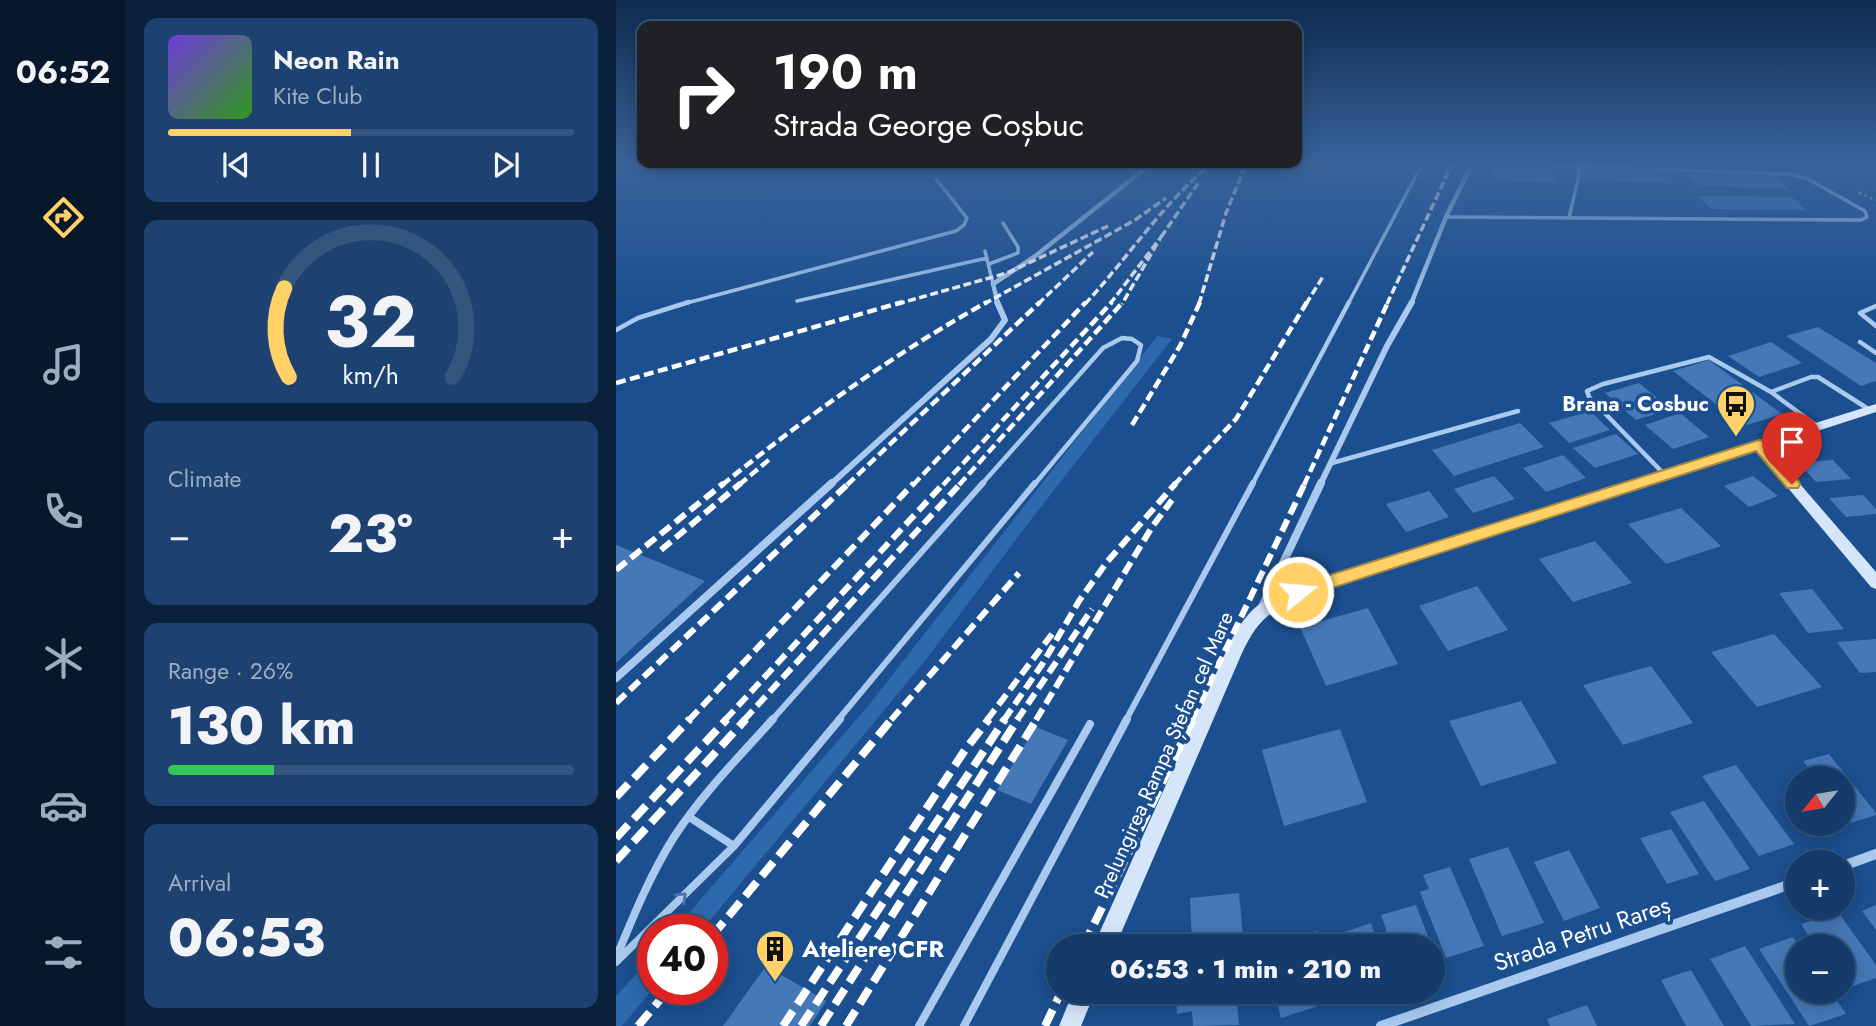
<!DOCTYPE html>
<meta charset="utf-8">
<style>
body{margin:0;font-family:Jost,sans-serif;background:#1d4271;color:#f1f3f6;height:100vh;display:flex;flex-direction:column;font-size:26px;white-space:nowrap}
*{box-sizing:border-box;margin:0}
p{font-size:23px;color:#9dadc1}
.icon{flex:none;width:38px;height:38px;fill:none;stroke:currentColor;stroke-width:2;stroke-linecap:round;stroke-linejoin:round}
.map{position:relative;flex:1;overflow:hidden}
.panel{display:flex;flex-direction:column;gap:18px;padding:18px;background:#0b203b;width:490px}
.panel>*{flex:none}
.banner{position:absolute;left:21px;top:21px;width:665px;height:147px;border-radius:14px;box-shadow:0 4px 18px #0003,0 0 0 2px #33557e;background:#202124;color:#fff;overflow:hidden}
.needle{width:46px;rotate:240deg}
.tools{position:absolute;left:1169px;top:766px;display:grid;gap:14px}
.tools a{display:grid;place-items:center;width:70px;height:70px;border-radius:50%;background:#143b6b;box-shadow:0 4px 18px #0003,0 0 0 2px #33557e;font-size:35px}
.speed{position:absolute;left:21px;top:914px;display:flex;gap:14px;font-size:35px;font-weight:700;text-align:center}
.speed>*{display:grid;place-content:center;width:91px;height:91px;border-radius:50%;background:#143b6b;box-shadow:0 4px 18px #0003,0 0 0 2px #33557e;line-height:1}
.speed .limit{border:10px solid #d22;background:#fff;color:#111}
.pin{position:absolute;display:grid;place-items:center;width:60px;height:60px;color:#fff;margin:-72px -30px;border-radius:50% 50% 50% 0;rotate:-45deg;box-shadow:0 0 7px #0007}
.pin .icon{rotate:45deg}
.me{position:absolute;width:77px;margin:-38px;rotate:73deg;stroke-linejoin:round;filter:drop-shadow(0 0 5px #0008)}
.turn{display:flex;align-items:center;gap:24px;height:147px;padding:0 21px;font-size:32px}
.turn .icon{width:91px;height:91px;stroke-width:2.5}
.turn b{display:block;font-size:49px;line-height:60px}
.big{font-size:52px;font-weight:800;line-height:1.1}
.panel .tile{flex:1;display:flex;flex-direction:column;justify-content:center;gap:10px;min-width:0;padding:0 24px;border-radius:14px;background:#1d4271}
.panel .dial{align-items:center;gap:0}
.dial svg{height:182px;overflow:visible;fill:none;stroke:#33557e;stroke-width:7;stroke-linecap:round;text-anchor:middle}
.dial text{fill:#f1f3f6;stroke:none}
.song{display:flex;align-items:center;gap:21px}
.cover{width:84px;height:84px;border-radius:10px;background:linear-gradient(135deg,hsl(260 70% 55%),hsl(110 70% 35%))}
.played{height:7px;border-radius:4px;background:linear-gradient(90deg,#ffd166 45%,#33557e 45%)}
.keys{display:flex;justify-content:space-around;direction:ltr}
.heat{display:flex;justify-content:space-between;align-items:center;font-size:38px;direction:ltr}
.charge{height:10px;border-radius:5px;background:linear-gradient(90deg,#34c759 26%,#33557e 0)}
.trip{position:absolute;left:430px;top:934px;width:399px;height:70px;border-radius:35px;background:#143b6b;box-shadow:0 4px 18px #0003,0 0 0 2px #33557e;font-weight:800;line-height:70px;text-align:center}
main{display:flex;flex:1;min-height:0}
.dock{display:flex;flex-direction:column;width:126px;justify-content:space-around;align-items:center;background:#08182b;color:#9dadc1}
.dock .icon{width:49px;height:49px}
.dock .selected{color:#ffd166}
.dock b{font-size:32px;color:#f1f3f6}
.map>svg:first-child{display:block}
.green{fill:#2e69ad}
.building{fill:#4478b7}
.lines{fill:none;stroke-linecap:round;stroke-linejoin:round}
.path{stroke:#a9c9ee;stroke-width:2.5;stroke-dasharray:2.5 3.5;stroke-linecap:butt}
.lane-far3{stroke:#a9c9ee;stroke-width:3.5}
.lane-far2{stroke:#a9c9ee;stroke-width:4.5}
.lane-far1{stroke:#a9c9ee;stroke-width:6}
.lane{stroke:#a9c9ee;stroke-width:8}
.street-far3{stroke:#a9c9ee;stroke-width:4.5}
.street-far2{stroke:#a9c9ee;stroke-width:6}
.street-far1{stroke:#a9c9ee;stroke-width:8}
.street{stroke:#a9c9ee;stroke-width:10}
.secondary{fill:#d6e6fa;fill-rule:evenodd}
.rail-far3{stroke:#fff;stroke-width:3.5;stroke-dasharray:8 3.5;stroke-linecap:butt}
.rail-far2{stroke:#fff;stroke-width:4.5;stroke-dasharray:10 4.5;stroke-linecap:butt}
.rail-far1{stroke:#fff;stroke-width:6;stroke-dasharray:13 6;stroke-linecap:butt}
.rail{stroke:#fff;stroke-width:8;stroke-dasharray:18 8;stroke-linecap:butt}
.oneway{stroke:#4674ac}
.route{fill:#ffd166;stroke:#a68842;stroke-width:2}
.labels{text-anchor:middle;stroke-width:7;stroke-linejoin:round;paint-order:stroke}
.poi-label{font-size:21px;font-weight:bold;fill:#fff;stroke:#1b4f8f;text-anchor:end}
.street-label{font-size:21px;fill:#fff;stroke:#1b4f8f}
.near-street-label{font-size:24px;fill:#fff;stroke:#1b4f8f}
.near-poi-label{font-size:24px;font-weight:bold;fill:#fff;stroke:#1b4f8f;text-anchor:start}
</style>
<main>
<nav class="dock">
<b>06:52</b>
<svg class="icon selected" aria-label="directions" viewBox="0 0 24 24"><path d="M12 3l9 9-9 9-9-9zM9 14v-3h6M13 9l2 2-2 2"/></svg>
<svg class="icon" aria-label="music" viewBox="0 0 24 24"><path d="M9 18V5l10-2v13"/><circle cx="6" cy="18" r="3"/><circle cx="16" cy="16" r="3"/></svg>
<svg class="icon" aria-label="phone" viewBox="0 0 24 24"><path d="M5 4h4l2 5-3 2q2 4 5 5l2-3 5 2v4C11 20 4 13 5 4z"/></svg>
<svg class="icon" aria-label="climate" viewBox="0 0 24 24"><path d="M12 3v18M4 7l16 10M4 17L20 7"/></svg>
<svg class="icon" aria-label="car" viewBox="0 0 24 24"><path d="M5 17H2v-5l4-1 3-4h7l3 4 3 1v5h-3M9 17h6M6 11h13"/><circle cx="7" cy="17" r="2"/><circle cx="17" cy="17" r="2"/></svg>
<svg class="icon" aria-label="filters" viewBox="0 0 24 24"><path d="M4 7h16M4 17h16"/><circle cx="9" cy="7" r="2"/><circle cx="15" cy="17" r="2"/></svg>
</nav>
<section class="panel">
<div class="tile">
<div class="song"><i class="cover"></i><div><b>Neon Rain</b><p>Kite Club</p></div></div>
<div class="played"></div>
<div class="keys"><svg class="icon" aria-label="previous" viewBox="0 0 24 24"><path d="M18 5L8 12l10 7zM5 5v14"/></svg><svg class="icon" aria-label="pause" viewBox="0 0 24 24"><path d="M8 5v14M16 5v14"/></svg><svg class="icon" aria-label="next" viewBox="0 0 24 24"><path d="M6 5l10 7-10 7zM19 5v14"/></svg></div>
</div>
<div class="tile dial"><svg viewBox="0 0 100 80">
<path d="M14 69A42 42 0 1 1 86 69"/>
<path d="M14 69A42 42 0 0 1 12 30" stroke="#ffd166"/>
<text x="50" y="56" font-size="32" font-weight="700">32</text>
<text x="50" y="72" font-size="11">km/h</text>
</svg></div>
<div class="tile"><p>Climate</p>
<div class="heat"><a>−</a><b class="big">23°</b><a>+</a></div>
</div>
<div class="tile"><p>Range · 26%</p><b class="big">130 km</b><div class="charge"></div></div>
<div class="tile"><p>Arrival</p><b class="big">06:53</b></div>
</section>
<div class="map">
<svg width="1260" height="1026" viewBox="0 0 1260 1026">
<rect width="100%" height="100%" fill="#1b4f8f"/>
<!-- green -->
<path class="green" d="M541,336L556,339L407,530L308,662L87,929H59L252,706Z
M37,956V989L6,1026H0V996Z"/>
<!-- building -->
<path class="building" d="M873,166L932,167L940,182L880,181Z
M961,169L1049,172L1057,183L967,180Z
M1069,172L1159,175L1172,189L1079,185Z
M1083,196L1176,197L1190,210L1095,209Z
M1202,327L1260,363V381L1245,386L1170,336Z
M1155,342L1186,363L1143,377L1112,356Z
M1093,360L1166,414L1128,426L1057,371Z
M1023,383L1055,409L1020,420L989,393Z
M974,411L994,430L953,443L933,423Z
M1064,413L1093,437L1057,449L1029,425Z
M904,423L928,447L838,476L816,450Z
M1000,434L1022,454L979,468L957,448Z
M947,455L970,478L930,492L907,468Z
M1217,460L1235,479L1200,482L1183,463Z
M878,476L899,499L857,513L838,489Z
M1137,476L1162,496L1133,507L1108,486Z
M813,491L833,517L790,532L770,504Z
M1247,495L1260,509V514L1230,517L1213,498Z
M1065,508L1105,546L1050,564L1012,524Z
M979,541L1016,583L957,602L923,559Z
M0,545L89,581L0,663Z
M861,586L892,630L832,651L803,606Z
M1196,589L1228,629L1192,633L1163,593Z
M752,608L782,664L710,686L684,627Z
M1158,634L1206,687L1141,707L1095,652Z
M1260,639V672L1244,673L1221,642Z
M1035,666L1077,723L1007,745L967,685Z
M905,701L941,763L865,786L833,721Z
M420,727L452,740L415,804L381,790Z
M724,729L751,802L668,826L646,750Z
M1213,754L1260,813V815L1235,823L1227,812V779H1201L1187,761Z
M1120,765L1178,844L1143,856L1086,776Z
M1088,801L1134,869L1099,881L1054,812Z
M1055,829L1083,874L1051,884L1024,838Z
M892,847L928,923L886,936L853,859Z
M953,850L984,908L948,921L918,862Z
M834,867L868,946L830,958L804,892L813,889L807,875Z
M623,893L628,947H576L574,898Z
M800,905L816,947H776L765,915Z
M1260,905V930L1246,911Z
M1222,912L1260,965V978L1229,989L1227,947H1200L1185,924Z
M755,923L763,947H709L707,939Z
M701,931L705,947H652V946Z
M1177,937L1184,947H1181V992H1215L1230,1014L1193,1026L1143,949Z
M1129,946L1179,1024L1135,1026L1094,959Z
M150,966L210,1001L194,1026H107Z
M1075,970L1108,1026H1070L1045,980Z
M560,992H628L629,1001L621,1002L623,1025L577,1026L576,1011L561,1014Z
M659,992H718L720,1000L665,1018Z
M971,1005L981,1026H934L931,1019Z"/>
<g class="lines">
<!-- path -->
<path class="path" d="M1243,193L1260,200"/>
<!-- lane-far3 -->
<path class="lane-far3" d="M830,217L1245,220L1251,217L1249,211L1192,179L1174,174L901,164
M953,218L963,175L961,166
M369,251L377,284
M373,264L402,253V247L387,223
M181,301L371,258
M67,304L340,231L348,225L351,218L320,179
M732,304L803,170L811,164"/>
<!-- lane-far2 -->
<path class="lane-far2" d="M1260,306L1244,313L1260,326
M0,330L22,318L73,302
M1244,342L1260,353
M1201,426L1155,392L1195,377H1202L1254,410
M716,463L902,411
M1048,474L973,397L971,391L987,384L1093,357L1155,392
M365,485L487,348L506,338L516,339L525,345L521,361L418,485
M636,485L733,302"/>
<!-- lane-far1 -->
<path class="lane-far1" d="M156,720L367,483
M222,720L419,483
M510,720L637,483"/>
<!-- lane -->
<path class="lane" d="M73,817L118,846L224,719
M0,958C17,917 34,875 58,837C86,794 123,757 157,719
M0,962L118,846
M303,1026L474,724
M348,1026L511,719"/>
<!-- street-far3 -->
<path class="street-far3" d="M382,304L377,284L418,257L535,164
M795,304L830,217L856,164"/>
<!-- street-far2 -->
<path class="street-far2" d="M214,485L375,339L389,320L381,302
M704,485L771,346L796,302"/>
<!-- street-far1 -->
<path class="street-far1" d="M646,607L705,483
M0,678L216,483"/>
<!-- street -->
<path class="street" d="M1227,866L1260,854
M765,1026L1181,882"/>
<!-- secondary -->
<path class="secondary" d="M1260,404V412L1152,447L1260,572V589L1255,587L1141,451L686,597C653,611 641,621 626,653L499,947H477L612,647C630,611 643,599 682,586Z
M457,992H479L465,1026H443Z"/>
<!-- rail-far3 -->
<path class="rail-far3" d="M545,237L583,182
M281,304L391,273L492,226
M368,304L519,220L550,198
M422,304L477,252
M469,304C512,258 546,204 595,164
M494,304L545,237L506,304
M583,304L610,213L630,164
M690,304L708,275
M771,304L836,164"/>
<!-- rail-far2 -->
<path class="rail-far2" d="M0,383L287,302
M516,425L564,346L584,302
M106,485C190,417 276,355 371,302
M123,485L155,458
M231,485L424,302
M297,485L470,302
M327,485L496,302
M343,485L507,302
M558,485L620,419L691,302
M688,485L772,302"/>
<!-- rail-far1 -->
<path class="rail-far1" d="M45,550L125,483
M0,570L108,483
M0,703L233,483
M73,720L298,483
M109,720L328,483
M128,720L345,483
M275,720L403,573
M371,720L436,634
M388,720L427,663L463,601L491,562L560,483
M401,720L476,609
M420,720L536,527L556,500
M576,720L689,483"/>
<!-- rail -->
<path class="rail" d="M0,797L74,719
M0,838L111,719
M0,861L130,719
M96,936L276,719
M467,947L577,719
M22,1026L53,989
M167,1026L349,750L373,719
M185,1026L389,719
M205,1026L402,719
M230,1026L421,719
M429,1026L445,992"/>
</g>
<!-- one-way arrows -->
<defs><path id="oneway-chevron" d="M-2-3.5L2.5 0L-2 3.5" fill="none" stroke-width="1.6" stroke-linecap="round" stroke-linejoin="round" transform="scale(1.75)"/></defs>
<use class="oneway" href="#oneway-chevron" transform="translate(66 897) rotate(-44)"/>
<!-- sky -->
<linearGradient id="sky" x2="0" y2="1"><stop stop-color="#0f2b4f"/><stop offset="0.53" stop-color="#39639b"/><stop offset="1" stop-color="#39639b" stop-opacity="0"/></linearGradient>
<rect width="1260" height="308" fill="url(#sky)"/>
<!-- route -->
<path class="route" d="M1143,440L1148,441L1182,480L1184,484L1182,488H1171L1140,451L682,599L676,597L673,592L676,587L682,585Z"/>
<!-- icons -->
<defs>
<symbol id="bus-pin" viewBox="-11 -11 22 30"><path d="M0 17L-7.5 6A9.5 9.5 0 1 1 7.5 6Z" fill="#ffd166" stroke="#1b4f8f"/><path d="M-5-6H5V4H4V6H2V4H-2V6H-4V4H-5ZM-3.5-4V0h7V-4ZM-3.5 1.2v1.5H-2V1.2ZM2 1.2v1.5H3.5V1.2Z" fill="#111"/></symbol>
<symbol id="building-pin" viewBox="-11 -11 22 30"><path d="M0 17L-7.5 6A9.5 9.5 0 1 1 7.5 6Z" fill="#ffd166" stroke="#1b4f8f"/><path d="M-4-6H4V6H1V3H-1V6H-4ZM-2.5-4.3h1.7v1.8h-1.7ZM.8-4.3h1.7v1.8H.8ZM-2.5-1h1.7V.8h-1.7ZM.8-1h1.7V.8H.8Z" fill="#111"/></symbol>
</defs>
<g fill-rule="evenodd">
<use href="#bus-pin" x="1098" y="382" width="44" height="60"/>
<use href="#building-pin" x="137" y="927" width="44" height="60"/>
</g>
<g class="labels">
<!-- poi labels -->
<g class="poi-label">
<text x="1093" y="411">Brana - Cosbuc</text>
</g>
<!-- street labels -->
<g class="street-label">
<text transform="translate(548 755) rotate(-66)" y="7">Prelungirea Rampa Ștefan cel Mare</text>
</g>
<!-- near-street labels -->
<g class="near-street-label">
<text transform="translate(966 934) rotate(-19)" y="8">Strada Petru Rareș</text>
</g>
<!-- near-poi labels -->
<g class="near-poi-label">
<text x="186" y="957">Ateliere CFR</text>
</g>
</g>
</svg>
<div class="tools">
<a><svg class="needle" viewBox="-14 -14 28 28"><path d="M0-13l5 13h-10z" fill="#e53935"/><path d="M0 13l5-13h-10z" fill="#9dadc1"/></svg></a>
<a>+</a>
<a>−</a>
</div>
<div class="speed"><div class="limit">40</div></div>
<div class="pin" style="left:1176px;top:484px;background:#d93025"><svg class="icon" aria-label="arrive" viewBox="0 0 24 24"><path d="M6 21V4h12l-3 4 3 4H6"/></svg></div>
<svg class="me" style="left:682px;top:592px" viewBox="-20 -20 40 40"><circle r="17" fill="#ffd166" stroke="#fff" stroke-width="3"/><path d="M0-11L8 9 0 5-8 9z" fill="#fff"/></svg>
<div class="trip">06:53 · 1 min · 210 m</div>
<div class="banner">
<div class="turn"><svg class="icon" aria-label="right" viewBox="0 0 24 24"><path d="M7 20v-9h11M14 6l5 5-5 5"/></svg><div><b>190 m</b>Strada George Coșbuc</div></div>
</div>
</div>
</main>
